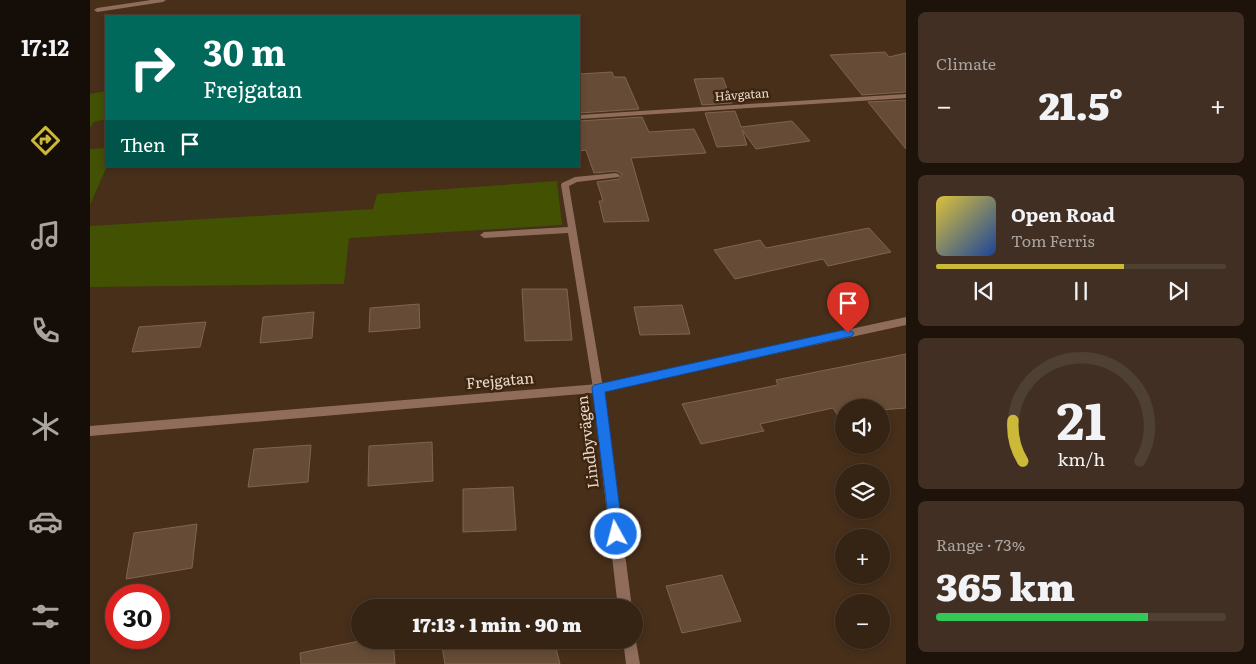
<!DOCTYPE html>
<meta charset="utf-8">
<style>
body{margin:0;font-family:Literata,serif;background:#402f22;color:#f1f3f6;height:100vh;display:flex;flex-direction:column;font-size:19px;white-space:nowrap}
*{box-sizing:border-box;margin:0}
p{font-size:16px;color:#aaa4a0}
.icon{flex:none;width:28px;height:28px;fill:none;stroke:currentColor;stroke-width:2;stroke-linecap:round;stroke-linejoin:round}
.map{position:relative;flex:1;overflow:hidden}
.details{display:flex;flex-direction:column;gap:12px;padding:12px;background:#1d130b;width:350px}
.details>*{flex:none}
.guide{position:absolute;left:15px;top:15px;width:475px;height:152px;border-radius:0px;box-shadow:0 2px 8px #0003,0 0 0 1px #4f4034;background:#00695c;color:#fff;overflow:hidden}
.fabs{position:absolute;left:745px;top:399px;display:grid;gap:10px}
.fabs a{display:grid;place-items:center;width:55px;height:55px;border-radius:50%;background:#352314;box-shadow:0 2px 8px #0003,0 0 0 1px #4f4034;font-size:25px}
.speed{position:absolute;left:15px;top:584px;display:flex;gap:10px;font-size:25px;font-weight:700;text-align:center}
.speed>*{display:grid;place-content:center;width:65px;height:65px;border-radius:50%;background:#352314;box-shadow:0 2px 8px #0003,0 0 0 1px #4f4034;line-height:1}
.speed .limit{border:8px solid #d22;background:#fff;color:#111}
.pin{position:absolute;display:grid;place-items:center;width:42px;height:42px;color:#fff;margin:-51px -21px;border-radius:50% 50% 50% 0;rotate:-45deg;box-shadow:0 0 5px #0007}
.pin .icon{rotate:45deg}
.me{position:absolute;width:55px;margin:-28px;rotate:353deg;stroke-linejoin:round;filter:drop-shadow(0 0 4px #0008)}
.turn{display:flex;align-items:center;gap:18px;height:105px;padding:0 15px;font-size:22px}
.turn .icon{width:65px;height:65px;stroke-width:2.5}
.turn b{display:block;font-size:35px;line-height:42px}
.then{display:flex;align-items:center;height:48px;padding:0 15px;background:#0003;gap:10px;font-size:19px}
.big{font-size:38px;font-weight:800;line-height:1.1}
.details .tile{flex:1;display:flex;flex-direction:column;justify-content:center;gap:8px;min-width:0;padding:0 18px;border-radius:8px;background:#402f22}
.details .dial{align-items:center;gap:0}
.dial svg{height:130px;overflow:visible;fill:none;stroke:#4f4034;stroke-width:7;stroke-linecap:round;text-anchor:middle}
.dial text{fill:#f1f3f6;stroke:none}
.song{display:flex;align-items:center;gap:15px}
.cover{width:60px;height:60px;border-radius:8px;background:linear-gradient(135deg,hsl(50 70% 55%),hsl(220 70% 35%))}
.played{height:5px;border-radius:2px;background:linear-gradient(90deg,#ccb938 65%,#4f4034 65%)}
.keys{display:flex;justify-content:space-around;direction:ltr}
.heat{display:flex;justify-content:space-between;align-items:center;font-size:28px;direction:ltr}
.charge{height:8px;border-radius:4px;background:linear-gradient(90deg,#34c759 73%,#4f4034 0)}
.trip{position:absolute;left:261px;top:599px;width:292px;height:50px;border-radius:25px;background:#352314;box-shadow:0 2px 8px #0003,0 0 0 1px #4f4034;font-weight:800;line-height:50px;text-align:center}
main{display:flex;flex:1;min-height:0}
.tabs{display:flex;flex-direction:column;width:90px;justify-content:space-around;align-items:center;background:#150e08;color:#aaa4a0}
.tabs .icon{width:35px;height:35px}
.tabs .active{color:#ccb938}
.tabs b{font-size:22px;color:#f1f3f6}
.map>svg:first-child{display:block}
.green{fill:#435102}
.building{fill:#664c36;stroke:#80644e}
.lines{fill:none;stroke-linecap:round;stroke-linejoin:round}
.lane{fill:#906d5b;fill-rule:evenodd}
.street{fill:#906d5b;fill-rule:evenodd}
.route{fill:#1a73e8;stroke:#114b97}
.labels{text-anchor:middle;stroke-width:5;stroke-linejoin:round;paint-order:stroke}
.far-street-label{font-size:12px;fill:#e8d8cb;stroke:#3d250f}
.street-label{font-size:15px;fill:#e8d8cb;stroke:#3d250f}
</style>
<main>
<nav class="tabs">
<b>17:12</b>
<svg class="icon active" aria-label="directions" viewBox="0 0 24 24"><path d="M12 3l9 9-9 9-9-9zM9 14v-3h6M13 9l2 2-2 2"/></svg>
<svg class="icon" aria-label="music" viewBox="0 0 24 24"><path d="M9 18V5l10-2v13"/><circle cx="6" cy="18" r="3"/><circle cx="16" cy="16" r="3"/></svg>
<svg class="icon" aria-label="phone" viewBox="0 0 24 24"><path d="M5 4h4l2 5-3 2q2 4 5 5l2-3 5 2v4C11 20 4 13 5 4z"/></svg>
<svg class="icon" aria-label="climate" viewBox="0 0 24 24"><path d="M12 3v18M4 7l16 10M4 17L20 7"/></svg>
<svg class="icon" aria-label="car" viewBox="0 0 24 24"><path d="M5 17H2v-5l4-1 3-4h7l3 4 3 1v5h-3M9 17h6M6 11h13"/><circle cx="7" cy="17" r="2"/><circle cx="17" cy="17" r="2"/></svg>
<svg class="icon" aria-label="filters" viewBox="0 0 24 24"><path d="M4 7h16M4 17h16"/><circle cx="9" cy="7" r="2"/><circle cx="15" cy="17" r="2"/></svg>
</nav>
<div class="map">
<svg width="816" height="664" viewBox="0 0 816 664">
<rect width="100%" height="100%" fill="#472f1a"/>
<!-- green -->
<path class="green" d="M16,91V119L4,122L0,128V94Z
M16,148L17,166L0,205V149Z
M467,181L472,225L259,238L254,284L0,287V226L283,209L287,194Z"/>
<!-- building -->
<path class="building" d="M795,52L799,57L816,53V92L772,95L740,55Z
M522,72L524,77H535L549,109L489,113V74Z
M633,78L642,103L612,105L604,79Z
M816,100V149L778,102Z
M645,111L651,127L702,121L720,141L666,149L652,130L657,145L627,147L615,113Z
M552,117L559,132L604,129L616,153L541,158L559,221L514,222L509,201H513L507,182L529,179L532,174L526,171L504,173L496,150L489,151V121Z
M779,228L801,252L738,266L733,259L645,279L624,250L670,240L676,248Z
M432,289H477L482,340L435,341Z
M329,304L330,328L279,332L280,308Z
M592,305L600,334L550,335L544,307Z
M224,312L222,338L170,343L173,317Z
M116,322L110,347L42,352L49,327Z
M816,354V408L791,410V408H754V418L750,419L743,408L670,424L674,431L611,444L592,404L688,385L686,380Z
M342,442L343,481L278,486L279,446Z
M221,445L218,482L158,487L164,449Z
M423,487L426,530L373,532V489Z
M107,524L102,568L36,579L44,533Z
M632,575L651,621L592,633L576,586Z
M275,640H303L305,664H211L210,653Z
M351,640H464L470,664H355Z"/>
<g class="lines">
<!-- lane -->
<path class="lane" d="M61,0H76L73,2L7,12L4,10L7,8Z
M526,173L530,175L529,177L487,182L479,186L513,388L512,391L508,392L504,391L503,388L478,233L394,238L390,235L394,232L478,227L471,185L472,183L485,177Z"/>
<!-- street -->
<path class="street" d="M816,94V98L489,119V115Z
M816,317V325L514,391L542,608H528L503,393L0,436V426L508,384Z
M545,636L550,664H536L533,640H545Z"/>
</g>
<!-- route -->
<path class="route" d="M758,329L764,333L762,336L515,392L533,534L531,539L526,541L521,539L502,388L504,385Z"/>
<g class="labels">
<!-- far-street labels -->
<g class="far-street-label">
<text transform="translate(652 95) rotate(-4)" y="4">Håvgatan</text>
</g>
<!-- street labels -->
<g class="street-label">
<text transform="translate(410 381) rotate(-5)" y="5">Frejgatan</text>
<text transform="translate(498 442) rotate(-97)" y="5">Lindbyvägen</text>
</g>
</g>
</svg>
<div class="fabs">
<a><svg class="icon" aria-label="sound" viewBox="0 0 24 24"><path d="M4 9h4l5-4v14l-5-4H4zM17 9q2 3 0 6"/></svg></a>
<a><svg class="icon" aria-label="layers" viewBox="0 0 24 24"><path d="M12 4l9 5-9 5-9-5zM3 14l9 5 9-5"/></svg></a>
<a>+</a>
<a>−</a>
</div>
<div class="speed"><div class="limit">30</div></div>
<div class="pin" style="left:758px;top:333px;background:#d93025"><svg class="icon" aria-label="arrive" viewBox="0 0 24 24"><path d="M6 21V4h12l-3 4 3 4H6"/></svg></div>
<svg class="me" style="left:526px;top:534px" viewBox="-20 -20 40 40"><circle r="17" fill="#1a73e8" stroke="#fff" stroke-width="3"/><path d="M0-11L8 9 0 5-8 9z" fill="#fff"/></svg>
<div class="trip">17:13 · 1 min · 90 m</div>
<div class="guide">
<div class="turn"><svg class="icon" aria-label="right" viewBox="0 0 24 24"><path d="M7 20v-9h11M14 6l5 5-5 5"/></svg><div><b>30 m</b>Frejgatan</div></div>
<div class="then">Then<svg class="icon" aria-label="arrive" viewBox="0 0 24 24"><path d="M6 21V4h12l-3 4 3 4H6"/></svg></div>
</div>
</div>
<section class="details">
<div class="tile"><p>Climate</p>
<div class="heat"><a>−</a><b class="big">21.5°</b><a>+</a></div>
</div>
<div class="tile">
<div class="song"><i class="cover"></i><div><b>Open Road</b><p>Tom Ferris</p></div></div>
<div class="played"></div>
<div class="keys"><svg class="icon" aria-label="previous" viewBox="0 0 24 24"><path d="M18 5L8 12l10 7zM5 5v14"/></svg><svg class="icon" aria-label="pause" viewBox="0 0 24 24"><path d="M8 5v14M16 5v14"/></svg><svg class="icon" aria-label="next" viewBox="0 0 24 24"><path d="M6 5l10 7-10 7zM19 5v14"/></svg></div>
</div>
<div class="tile dial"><svg viewBox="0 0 100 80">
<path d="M14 69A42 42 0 1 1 86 69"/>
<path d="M14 69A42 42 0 0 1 8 44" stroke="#ccb938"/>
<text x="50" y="56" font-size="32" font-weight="700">21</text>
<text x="50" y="72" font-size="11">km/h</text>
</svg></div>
<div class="tile"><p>Range · 73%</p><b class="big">365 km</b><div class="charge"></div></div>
</section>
</main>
